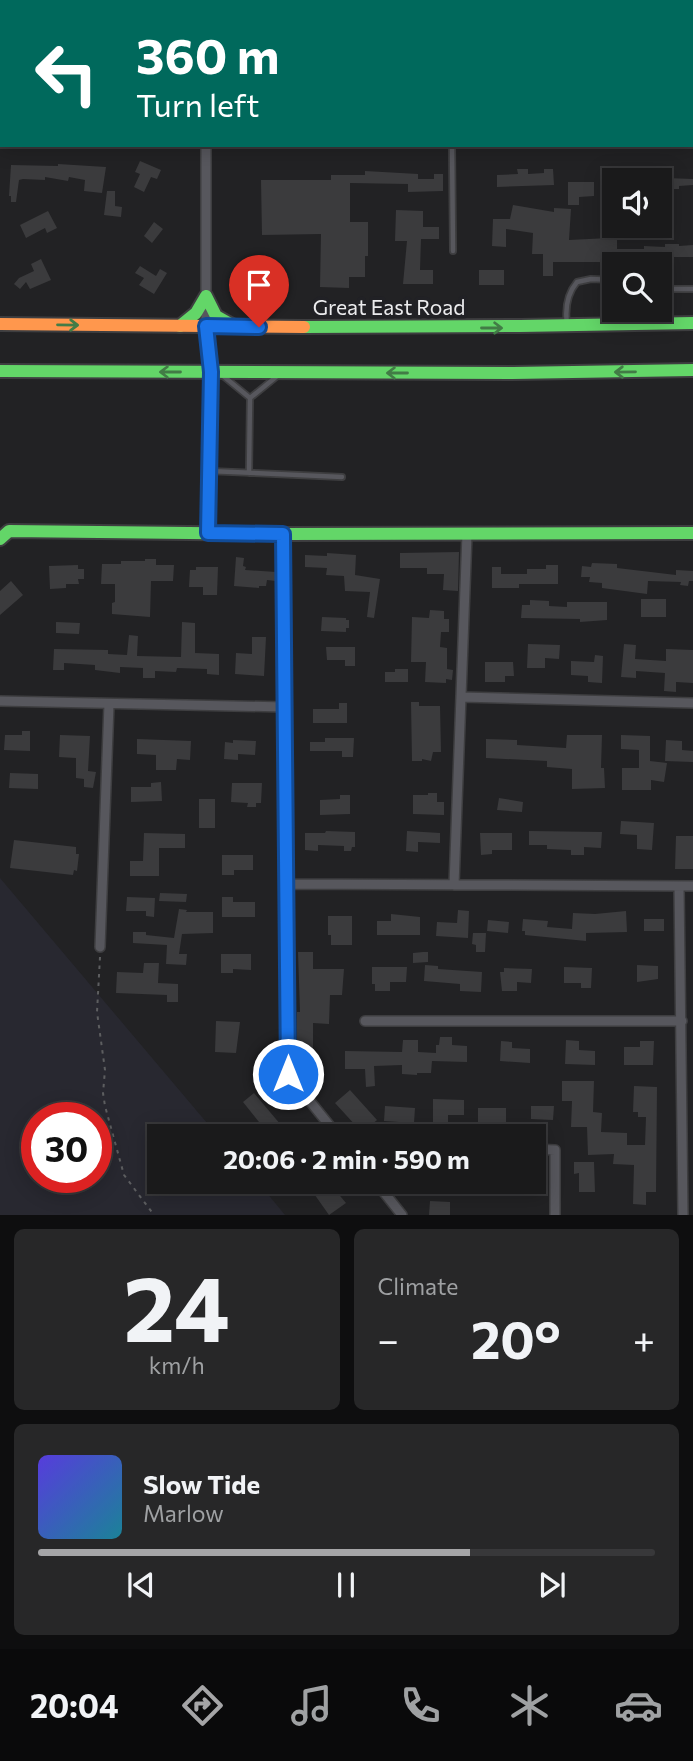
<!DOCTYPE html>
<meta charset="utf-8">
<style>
body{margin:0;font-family:Commissioner,sans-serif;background:#272728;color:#f1f3f6;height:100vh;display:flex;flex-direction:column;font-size:26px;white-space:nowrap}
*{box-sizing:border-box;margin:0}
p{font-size:23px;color:#9fa1a3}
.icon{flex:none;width:38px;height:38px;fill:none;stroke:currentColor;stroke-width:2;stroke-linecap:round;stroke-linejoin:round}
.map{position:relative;height:1215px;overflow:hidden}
.panel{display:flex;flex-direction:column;gap:14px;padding:14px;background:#0e0e0f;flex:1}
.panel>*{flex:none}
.banner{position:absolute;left:0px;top:0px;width:693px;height:147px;box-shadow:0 4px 18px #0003,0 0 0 2px #38383a;background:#00695c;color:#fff;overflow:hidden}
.tools{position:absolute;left:602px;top:168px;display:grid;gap:14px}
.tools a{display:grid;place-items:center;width:70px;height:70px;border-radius:0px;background:#1a1a1b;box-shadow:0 4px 18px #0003,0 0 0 2px #38383a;font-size:35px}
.speed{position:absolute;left:21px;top:1102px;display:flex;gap:14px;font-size:35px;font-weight:700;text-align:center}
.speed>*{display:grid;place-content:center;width:91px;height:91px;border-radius:50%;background:#1a1a1b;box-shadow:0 4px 18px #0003,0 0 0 2px #38383a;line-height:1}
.speed .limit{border:10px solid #d22;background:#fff;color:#111}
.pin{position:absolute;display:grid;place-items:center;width:60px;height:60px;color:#fff;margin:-72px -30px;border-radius:50% 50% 50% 0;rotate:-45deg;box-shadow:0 0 7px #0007}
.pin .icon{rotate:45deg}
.me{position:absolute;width:77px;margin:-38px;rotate:0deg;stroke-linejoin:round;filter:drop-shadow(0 0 5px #0008)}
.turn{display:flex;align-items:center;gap:24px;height:147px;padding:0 21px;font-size:32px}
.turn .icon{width:91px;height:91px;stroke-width:2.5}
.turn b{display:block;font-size:49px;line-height:60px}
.big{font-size:52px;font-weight:700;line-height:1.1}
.panel .tile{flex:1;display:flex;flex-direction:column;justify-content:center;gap:10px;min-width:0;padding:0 24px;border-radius:10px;background:#272728}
.panel .dial{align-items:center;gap:0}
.dial b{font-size:91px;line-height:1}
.song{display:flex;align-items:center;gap:21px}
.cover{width:84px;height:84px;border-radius:10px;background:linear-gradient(135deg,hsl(250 70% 55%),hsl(190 70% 35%))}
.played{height:7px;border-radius:4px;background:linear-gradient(90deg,#a5a5a7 70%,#38383a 70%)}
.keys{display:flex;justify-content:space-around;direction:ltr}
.heat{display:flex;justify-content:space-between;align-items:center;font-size:38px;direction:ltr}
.panel .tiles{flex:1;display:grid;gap:14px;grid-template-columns:1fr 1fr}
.tile:last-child{grid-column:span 2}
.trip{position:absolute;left:147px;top:1124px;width:399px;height:70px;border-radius:0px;background:#1a1a1b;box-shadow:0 4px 18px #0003,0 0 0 2px #38383a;font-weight:700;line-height:70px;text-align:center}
.tabs{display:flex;height:112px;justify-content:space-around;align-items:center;background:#0a0a0b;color:#9fa1a3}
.tabs .icon{width:49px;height:49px}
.tabs .current{color:#a5a5a7}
.tabs b{font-size:32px;color:#f1f3f6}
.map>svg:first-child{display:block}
.built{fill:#282830;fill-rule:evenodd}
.building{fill:#3b3b3d}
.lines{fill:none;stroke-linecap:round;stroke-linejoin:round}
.lane-casing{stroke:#3e3e40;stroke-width:8}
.street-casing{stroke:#3e3e40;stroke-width:12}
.fast-casing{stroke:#3e3e40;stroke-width:16}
.slow-casing{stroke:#3e3e40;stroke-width:16}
.path{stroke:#5d5e60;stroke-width:2;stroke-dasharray:3.5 5;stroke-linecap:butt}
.lane{stroke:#57575d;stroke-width:4.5}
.street{stroke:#57575d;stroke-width:9}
.fast{stroke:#63d668;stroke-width:12}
.slow{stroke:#ff974d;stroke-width:12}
.oneway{stroke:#427c46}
.route-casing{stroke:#114b97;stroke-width:18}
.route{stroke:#1a73e8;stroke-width:12}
.labels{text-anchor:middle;stroke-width:7;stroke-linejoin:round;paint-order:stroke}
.street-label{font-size:21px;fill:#ebebed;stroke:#212125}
</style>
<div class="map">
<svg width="693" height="1215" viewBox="0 0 693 1215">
<rect width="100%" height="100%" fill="#222224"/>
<!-- built -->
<path class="built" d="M0,878L218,1136H159V1181H257L285,1215H0ZM37,1118H96V1178H37Z"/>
<!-- building -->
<path class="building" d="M140,161L161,170L157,179L151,177L144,192L134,187L140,174L135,172Z
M58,164L106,167L102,193L84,191L85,180L69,177L68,181L45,177V180L23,179L19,180L16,202H11V196H9L11,165L58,166Z
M517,169H528V174L544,173V169H553L554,185L497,187V175L518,174Z
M365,171L418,174V179H434V174H443V191L408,192V184L350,183V222H368V256H365V277H349V288L320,287L321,234L262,235L261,180H331V175H365Z
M659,171L660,180H642V172Z
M666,178L693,179V185L679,186V189H666Z
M568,182H594V196L579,197V205H568Z
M107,191H115V206L122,207L121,217L104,215Z
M513,205L554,212V208L571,209L569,240L609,238L608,234H617V249H644V246L665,247V244H679V246L693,245V257H657V261L638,260V262H553V276H543V254H532L533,233L506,229V247L492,246L493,219H510Z
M396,210L423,211V227H439V239H421L420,270H433V284H403L407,241H395Z
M48,211L57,228L47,233L45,228L26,238L20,225Z
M154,222L163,229L152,243L144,236Z
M41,259L51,280L30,289L26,282L20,289L14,284L19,278L34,271L31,264Z
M140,266L156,276L160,269L167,273L154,294L139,285L144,278L135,273Z
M479,270H504V285H479Z
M459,552L458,591L443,590L444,574H427V568H400V553Z
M327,553L356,555L355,575L380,579L374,618L367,617L370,592L345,591L344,576L326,575L327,568L305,567V555L327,556Z
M236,557L244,558L243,566L246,567L245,570L276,572V581L267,580L266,586H259V588L234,586Z
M145,559H156V565H174L173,581H151L150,617L112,614V603L115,602V584H101L102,564H121V561H145Z
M592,563L617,564V568L676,575V570L693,571V581H689L688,586L680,585L681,582L648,581L647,594L602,588V583L589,582L590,577H581L582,566L591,567Z
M78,565V569H84V579H78L79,584H66V588L50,589L49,566Z
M546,565H558V584H519V588H492V567H501V574H527V569H546Z
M196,567H218L217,595H203V587H189L190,570H196Z
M11,581L23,595L0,615V591Z
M641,599H666V617H641Z
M530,600L549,601V606L567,607V602H607V620L580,622V619L521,618L522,605H530Z
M430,610L444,611V619H449V632H441L440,647L447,648V669L453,670L452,680L446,679V683L425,682L426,662H411L412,617L429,618Z
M322,617L346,618V620H349V628H346V632L321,631Z
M56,622L80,623L79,634L56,633Z
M182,622L195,623V653L219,654V675L207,674V669L177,668L176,672L155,671V678H143V668L120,667V673L95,670V665L64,663V670H53L54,649L108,650V654L127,655L129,635L138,636L137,656L181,657Z
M252,637H266L264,676L235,674L236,653L252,654Z
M528,644L560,645L559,659L545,658V668H527Z
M624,644L636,645L635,659L666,661V649L693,650V683L676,682V692L664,691L665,673L636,671V678L621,677Z
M326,647H355V666H345V660H327Z
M595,655L603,656L602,683L588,682V676L571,675V661L594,662Z
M485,662H513L514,676H505V682H485Z
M395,669H408V682H385V672H395Z
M411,702H419V706H440L441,752H433L431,761L422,759V761H412Z
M339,703H347V723H313V709H339Z
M22,731H30V751L4,750L5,735H22Z
M60,735L90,736L88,771L96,772L93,788L84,787V779L76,778V758L59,757Z
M567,735H602L601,768H604L605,788L572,789V769L547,767V761L486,758V739L517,740V745L566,748Z
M621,735L650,736V761L667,763L664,782L651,780V790H622V768H639V750L621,749Z
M325,738H354L353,757H342V751H310V742H325Z
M137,739L191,741L190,760L177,759L176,770H156V755L137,754Z
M233,740L256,741L255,755L238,754V760L224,759L225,742L233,743Z
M666,740L682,741V750L693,751V762L665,761Z
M10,773L38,774V789L9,788Z
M161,782L162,801L131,802V787H151V783Z
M232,783H262L261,803H256V807H247L248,803L231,802Z
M428,793H437V802H444V815L413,814V795H428Z
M340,795H350V814L320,815V800L340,799Z
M499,798L523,802L522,812L497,810Z
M199,799H215V828H199Z
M621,821L654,823L652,850L637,849V835L620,834Z
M326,831L355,832V847H352L351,851H344V846L318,845V851L305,850V833H325Z
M407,831L440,833V843L418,842V852L406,851Z
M529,831L602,832L601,848L584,847V855H571V850L547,849V845H529Z
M144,833L185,834V848H159V876H130V861H143Z
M480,833H512V850H492V854L481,855Z
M676,836H693V869H675Z
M14,840L76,847V854H79L77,871L74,870L73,875L10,868Z
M222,855H253V870H234V875H222Z
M160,893L187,894L186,902L159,901Z
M127,897L155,898L154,917L146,916V911H126Z
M222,897H233V902H255V917H222Z
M179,909L187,910L186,912H213V933L182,934L179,954H187L186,965L166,964L167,945L133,943V932H146V935L174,938Z
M458,910L469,911L468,938L436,936L437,922L457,923Z
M626,911L627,932L586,933V941L525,935V931H522L523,919L548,921L547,927L572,929L573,913L595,914Z
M391,914L420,917V935H377V921H391Z
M328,916H352V945H331V935H328Z
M644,919H664V931H644Z
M488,920L509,922L508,933L487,931Z
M473,933H486L485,952H476V945L472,944Z
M298,952H313V969H344L342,995H330L329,1024L313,1023V1058H318V1071H302V1045L297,1044V1012H300Z
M423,952H428V962L413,963V953Z
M221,954H251V970L233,969V973H221Z
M144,963H159L158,983L178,984V1002H167V995L116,993L117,972L143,973Z
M425,965L438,966V969L482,972L481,992L460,991V984L424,981Z
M637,965L658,966V979L637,982Z
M372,967H407L406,982H390V991H375V984H372Z
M564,967L592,968L591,988H581V983H564Z
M504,968L532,969L531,983L517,982V991H502L500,972H504Z
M216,1021L240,1022L236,1053L215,1052Z
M440,1037H452V1045L467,1046V1062L432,1061L431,1073H417V1075L402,1074V1065L374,1066L375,1086L366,1087L365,1069H345V1051L402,1052L403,1040H418V1052L436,1053V1045H439Z
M566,1040L579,1041V1050L595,1051V1065L565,1064Z
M501,1041L512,1042V1048L530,1049V1063L500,1061Z
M640,1041H654L653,1065H624V1047H640Z
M562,1081H594L593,1112L602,1113L601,1132L627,1133V1145H645L646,1117H638V1112H633L634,1086L657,1087L656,1192H646V1205L633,1204L634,1165L613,1164L614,1154L588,1155L587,1127H571L572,1101H562Z
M350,1090L377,1120L364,1131L359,1125L357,1127L335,1103Z
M254,1093L286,1131L280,1136H270L243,1102Z
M433,1099L464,1100V1115H448V1123H433Z
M385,1106L415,1108L414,1123L384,1121Z
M531,1106H554L553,1120L531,1119Z
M478,1108H506V1124H478Z
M574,1162H594L595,1192H579V1173L574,1174Z
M305,1181H324L328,1187L331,1185L346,1203L329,1215Z
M430,1201L450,1202V1215H429Z"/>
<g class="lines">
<defs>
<path id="lane" d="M452,145L453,251
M660,289H693
M630,323L631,310
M567,324C565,309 567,294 577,282L591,279L614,280
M222,375L250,398L249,473
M250,398L276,377
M209,471L342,477
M208,532L210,373"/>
<path id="street" d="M145,0L149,2
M463,0L467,2
M75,2L76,0
M238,2V0
M348,2L349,0
M0,137H2
M691,143H693
M206,145V326L210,372
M283,534L288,1074L338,1136
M461,697L693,703
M0,701L284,707
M286,884L693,886
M454,885L467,534
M679,886L683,1215
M100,947L109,704
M365,1021H682
M534,1149L555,1150V1215
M375,1181L402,1215"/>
<path id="fast" d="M206,296L216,316L232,325
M180,326L196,313L206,296
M304,327L520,326L693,323
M0,371L513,373L693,370
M0,539L9,531L283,534L693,533"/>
<path id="slow" d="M0,324L304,327"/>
</defs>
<!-- lane casing -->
<use href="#lane" class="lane-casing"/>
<!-- street casing -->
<use href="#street" class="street-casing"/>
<!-- fast casing -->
<use href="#fast" class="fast-casing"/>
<!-- slow casing -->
<use href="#slow" class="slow-casing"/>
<!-- path -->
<path class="path" d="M100,957L97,1012L105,1070L103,1093L105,1106L124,1175L154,1215"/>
<!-- lane -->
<use href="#lane" class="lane"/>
<!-- street -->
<use href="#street" class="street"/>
<!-- fast -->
<use href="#fast" class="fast"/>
<!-- slow -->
<use href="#slow" class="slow"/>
</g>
<!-- one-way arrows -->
<defs><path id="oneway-shaft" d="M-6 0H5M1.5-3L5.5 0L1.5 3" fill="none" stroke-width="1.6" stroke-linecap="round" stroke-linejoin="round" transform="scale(1.75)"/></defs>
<g class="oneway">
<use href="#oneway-shaft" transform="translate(68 325) rotate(1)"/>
<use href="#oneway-shaft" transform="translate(492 328)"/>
<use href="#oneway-shaft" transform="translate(170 372) rotate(-180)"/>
<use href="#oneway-shaft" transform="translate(625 372) rotate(179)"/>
<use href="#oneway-shaft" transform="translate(397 373) rotate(-180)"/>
</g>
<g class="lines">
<defs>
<path id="route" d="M259,327L206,326L211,372L208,533L283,534L288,1074"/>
</defs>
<!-- route casing -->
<use href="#route" class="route-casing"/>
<!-- route -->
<use href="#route" class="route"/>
</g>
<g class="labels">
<!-- street labels -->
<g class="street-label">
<text x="389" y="315">Great East Road</text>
</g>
</g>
</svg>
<div class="tools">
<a><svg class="icon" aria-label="sound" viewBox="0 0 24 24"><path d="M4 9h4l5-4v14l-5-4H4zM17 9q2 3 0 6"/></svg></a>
<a><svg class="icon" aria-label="search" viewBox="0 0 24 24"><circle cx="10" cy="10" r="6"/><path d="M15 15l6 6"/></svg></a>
</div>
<div class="speed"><div class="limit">30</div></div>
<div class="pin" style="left:259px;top:327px;background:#d93025"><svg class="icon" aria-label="arrive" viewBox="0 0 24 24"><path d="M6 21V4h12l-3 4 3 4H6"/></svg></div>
<svg class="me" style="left:288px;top:1074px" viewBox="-20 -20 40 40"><circle r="17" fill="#1a73e8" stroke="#fff" stroke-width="3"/><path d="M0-11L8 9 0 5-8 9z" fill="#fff"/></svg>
<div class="trip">20:06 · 2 min · 590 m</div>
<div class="banner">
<div class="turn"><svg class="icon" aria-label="left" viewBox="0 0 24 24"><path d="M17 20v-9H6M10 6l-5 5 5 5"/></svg><div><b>360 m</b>Turn left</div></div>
</div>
</div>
<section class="panel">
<div class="tiles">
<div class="tile dial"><b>24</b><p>km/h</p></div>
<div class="tile"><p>Climate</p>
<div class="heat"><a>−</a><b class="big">20°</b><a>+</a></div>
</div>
<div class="tile">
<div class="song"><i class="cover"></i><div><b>Slow Tide</b><p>Marlow</p></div></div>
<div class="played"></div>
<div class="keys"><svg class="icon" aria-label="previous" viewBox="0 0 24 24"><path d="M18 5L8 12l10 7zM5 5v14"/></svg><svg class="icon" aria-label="pause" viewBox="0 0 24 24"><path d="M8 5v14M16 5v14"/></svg><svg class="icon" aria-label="next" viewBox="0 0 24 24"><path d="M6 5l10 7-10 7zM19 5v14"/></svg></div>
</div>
</div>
</section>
<nav class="tabs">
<b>20:04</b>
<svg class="icon current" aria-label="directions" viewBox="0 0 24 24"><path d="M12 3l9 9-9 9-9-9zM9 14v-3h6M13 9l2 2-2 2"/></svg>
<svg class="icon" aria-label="music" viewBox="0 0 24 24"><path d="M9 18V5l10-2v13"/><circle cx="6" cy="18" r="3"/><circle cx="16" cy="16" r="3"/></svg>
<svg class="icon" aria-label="phone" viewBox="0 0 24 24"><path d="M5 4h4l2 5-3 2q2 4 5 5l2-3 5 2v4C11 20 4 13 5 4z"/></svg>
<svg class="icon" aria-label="climate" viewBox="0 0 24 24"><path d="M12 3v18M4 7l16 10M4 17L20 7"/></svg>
<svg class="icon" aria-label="car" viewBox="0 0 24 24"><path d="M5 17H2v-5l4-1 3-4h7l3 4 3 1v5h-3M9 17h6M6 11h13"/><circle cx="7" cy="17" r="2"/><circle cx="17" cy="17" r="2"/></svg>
</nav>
